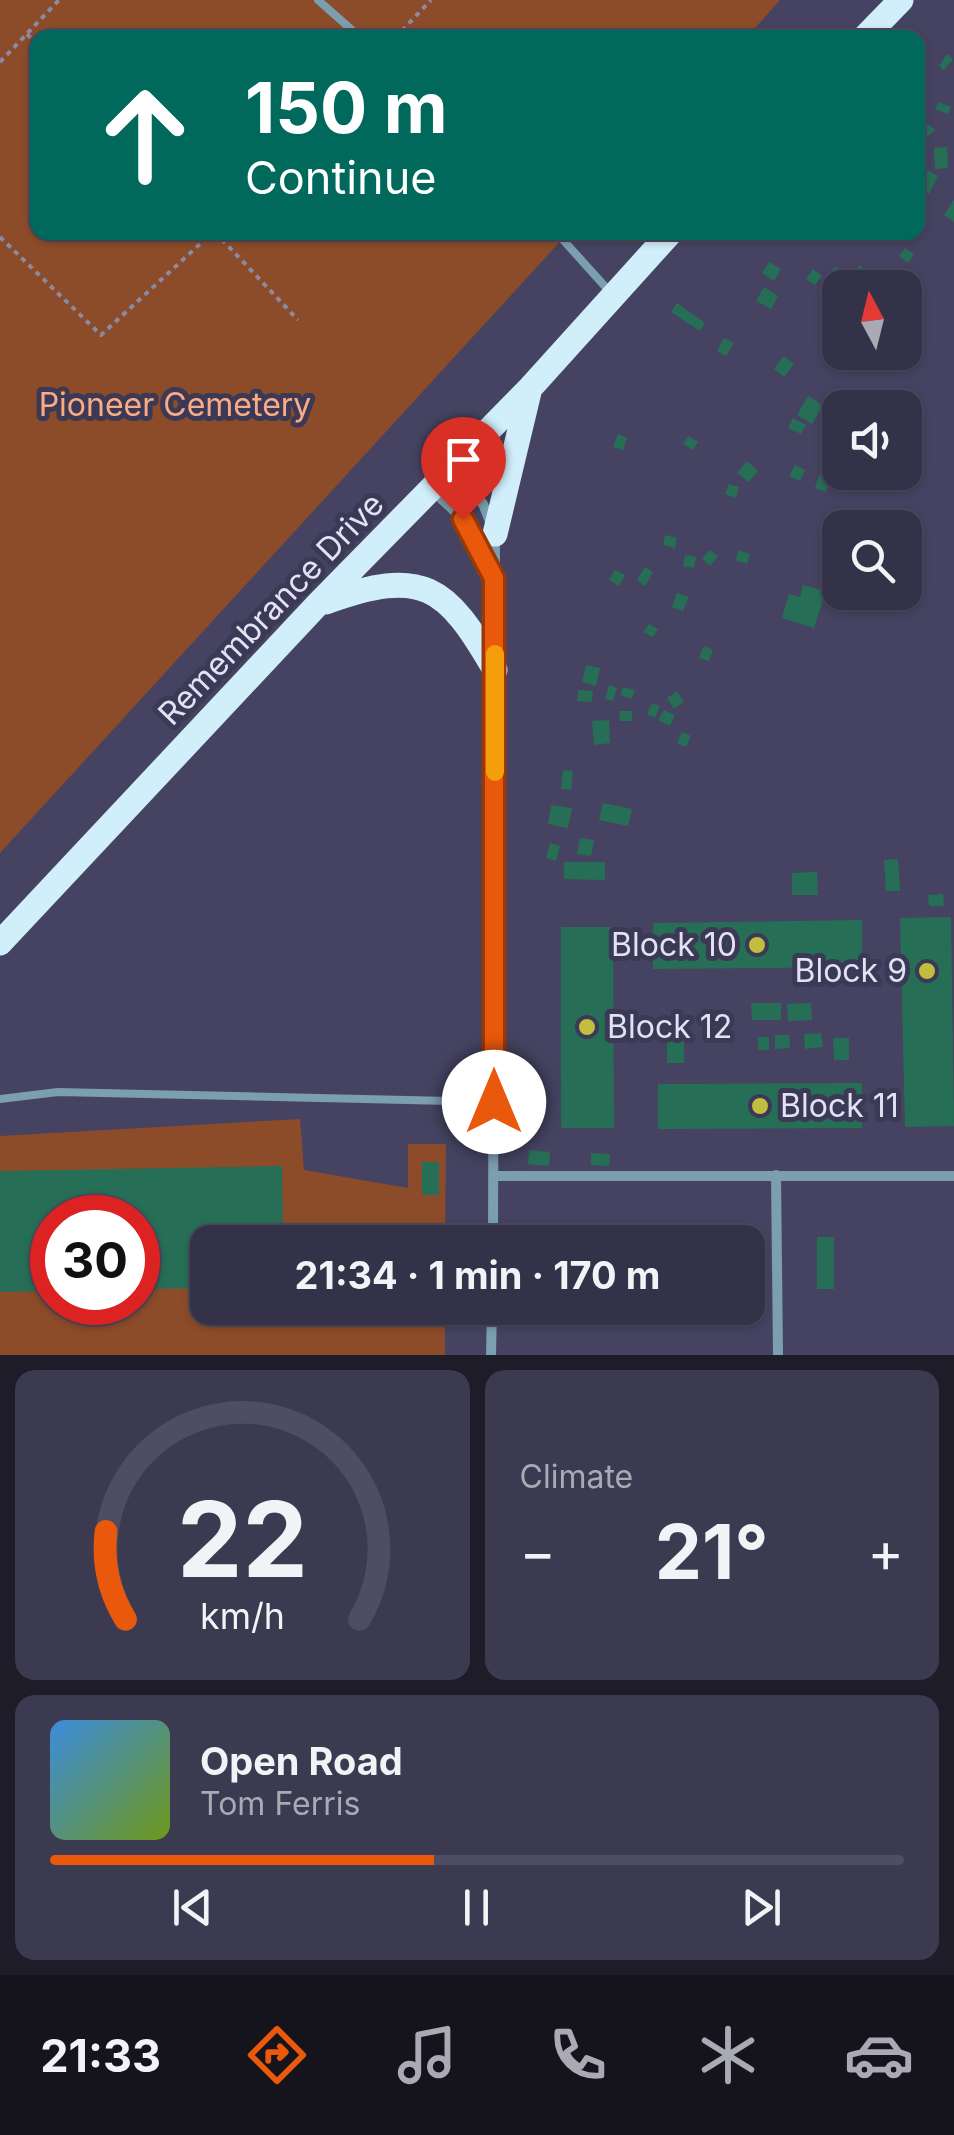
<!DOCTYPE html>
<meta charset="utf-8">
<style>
body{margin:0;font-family:Inter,sans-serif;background:#3c3a50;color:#f1f3f6;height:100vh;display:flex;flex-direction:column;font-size:38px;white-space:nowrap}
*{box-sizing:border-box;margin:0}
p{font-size:32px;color:#a9aab4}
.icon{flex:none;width:55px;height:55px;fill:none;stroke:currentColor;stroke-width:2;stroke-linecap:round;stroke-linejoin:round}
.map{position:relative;height:1355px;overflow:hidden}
.sheet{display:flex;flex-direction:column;gap:15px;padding:15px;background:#1d1c28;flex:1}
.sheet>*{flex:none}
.guide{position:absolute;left:30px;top:30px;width:895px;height:210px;border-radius:20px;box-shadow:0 2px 8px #0004,0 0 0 2px #4e4d61;background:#00695c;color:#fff;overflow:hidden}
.needle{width:65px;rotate:353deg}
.tools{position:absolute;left:822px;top:270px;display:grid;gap:20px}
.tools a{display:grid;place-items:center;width:100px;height:100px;border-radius:20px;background:#343249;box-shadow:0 2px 8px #0004,0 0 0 2px #4e4d61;font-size:50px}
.speed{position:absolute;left:30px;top:1195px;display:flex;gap:20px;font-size:50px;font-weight:700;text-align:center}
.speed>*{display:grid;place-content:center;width:130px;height:130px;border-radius:50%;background:#343249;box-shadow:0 2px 8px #0004,0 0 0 2px #4e4d61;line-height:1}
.speed .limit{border:15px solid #d22;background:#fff;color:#111}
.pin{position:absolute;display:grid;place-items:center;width:85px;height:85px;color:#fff;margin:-102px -42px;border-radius:50% 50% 50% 0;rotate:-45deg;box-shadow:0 0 10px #0007}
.pin .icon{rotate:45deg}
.me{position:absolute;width:110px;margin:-55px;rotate:0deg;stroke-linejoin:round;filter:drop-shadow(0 0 8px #0008)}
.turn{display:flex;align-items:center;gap:35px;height:210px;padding:0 50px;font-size:45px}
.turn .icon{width:130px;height:130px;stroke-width:2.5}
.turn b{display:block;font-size:70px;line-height:85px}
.big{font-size:75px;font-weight:700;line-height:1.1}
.sheet .card{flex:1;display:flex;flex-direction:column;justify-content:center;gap:15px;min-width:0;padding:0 35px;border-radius:20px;background:#3c3a50}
.sheet .dial{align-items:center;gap:0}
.dial svg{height:260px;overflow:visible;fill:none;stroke:#4e4d61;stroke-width:7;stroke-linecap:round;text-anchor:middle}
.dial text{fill:#f1f3f6;stroke:none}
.song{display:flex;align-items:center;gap:30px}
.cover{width:120px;height:120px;border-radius:15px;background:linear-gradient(135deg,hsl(210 70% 55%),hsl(80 70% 35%))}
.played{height:10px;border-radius:5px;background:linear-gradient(90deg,#ea580c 45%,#4e4d61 45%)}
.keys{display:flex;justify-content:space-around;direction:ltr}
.heat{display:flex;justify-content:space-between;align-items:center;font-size:55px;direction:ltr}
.sheet .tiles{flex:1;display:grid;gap:15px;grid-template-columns:1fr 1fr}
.card:last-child{grid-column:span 2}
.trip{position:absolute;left:190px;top:1225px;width:575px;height:100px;border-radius:20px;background:#343249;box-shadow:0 2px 8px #0004,0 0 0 2px #4e4d61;font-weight:700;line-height:100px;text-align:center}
.tabs{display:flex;height:160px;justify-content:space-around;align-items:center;background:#15141d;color:#a9aab4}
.tabs .icon{width:70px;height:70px}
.tabs .on{color:#ea580c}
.tabs b{font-size:45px;color:#f1f3f6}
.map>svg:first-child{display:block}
.green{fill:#8c4c29;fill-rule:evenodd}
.building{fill:#266f56}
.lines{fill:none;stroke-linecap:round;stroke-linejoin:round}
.path{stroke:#8b8aa3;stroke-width:4;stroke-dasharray:5 5;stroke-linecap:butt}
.lane{stroke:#7b9faf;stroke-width:8}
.street{stroke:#7b9faf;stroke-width:10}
.primary{stroke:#d1eefb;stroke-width:25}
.route-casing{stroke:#983908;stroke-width:25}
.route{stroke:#ea580c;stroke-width:18}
.slow{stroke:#f59e0b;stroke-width:18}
.poi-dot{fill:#c2bd3f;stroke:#3b3956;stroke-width:4}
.labels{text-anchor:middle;stroke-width:10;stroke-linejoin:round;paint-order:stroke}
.park-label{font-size:32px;fill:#faab84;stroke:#3b3956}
.street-label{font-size:32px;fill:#e2e2f5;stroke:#3b3956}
.poi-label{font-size:32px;fill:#e2e2f5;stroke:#3b3956;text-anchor:end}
</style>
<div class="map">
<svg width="954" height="1355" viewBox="0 0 954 1355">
<rect width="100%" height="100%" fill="#454361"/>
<!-- green -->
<path class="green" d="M0,0H780L746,38H38V232L568,233L0,853Z
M300,1119L304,1170L408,1188V1144H446L445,1242H208V1308H445V1355H0V1136ZM52,1218H138V1302H52Z"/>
<!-- building -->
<path class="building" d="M947,54L953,59L944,70L939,66Z
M939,102L951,107L948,114L935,109Z
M927,123L935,130L923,141L918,132Z
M947,147L948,168L935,169L934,148Z
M918,165L938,176L929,194L918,188Z
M954,200V222L944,215Z
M905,248L914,254L908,263L899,256Z
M769,262L781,269L774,281L762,273Z
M859,265L871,271L863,285L851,279Z
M835,266L846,274L839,283L828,275Z
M813,269L822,276L815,285L806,279Z
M828,281L840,289L836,297L823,288Z
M764,287L778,296L771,309L756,301Z
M677,303L705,323L700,331L671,312Z
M724,338L734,343L726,356L717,351Z
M906,347L922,348L921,358H906Z
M784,356L794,364L784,377L774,369Z
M808,396L823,405L812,424L797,415Z
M793,418L806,425L801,434L788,428Z
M618,434L627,438L623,450L613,447Z
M688,436L698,442L693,450L683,444Z
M747,461L758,471L749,482L737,473Z
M795,465L805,470L800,481L789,476Z
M820,473L831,477L826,492L815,488Z
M729,484L739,487L736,498L725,494Z
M665,535L677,538L675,548L663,545Z
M710,550L718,556L710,566L702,559Z
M739,550L750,554L747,564L735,560Z
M685,555L696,557L694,568L683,566Z
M645,567L653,572L645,586L637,580Z
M615,570L625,575L619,586L609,580Z
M803,585L826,591L814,628L782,618L789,594L800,597Z
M677,593L689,597L683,611L672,607Z
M649,624L658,629L653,637L643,632Z
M704,646L713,650L709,661L699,658Z
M586,665L600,668L596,686L582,682Z
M609,685L617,688L613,701L605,699Z
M623,687L635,690L632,699L620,695Z
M578,690L593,691L592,702L577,701Z
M677,691L684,702L674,709L667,698Z
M652,703L660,706L655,718L647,714Z
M664,710L675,715L670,726L658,720Z
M619,711H632V721H620Z
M609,720L610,743L594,745L592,721Z
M682,732L691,736L686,747L677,743Z
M563,770L573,771L571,790L561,789Z
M603,803L632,809L628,826L599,820Z
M551,805L572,808L568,828L548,824Z
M580,838L594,840L591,856L577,854Z
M550,843L560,846L556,861L546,858Z
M898,859L900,891H886L884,860Z
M564,862H605V880L564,879Z
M817,872L818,895H792V873Z
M943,894L944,906H929L928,895Z
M951,917L954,1126L905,1127L900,918Z
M862,920V967L653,969V923Z
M561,927H613L614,1128H561Z
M751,1003H781V1020H752Z
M811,1003L812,1020L788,1021L787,1004Z
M667,1024H684V1063H667Z
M821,1033L823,1047L805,1049L804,1034Z
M775,1035H789L790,1048L775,1049Z
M758,1037H769V1050H758Z
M833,1038H849V1060H834Z
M862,1083V1128L658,1129V1084Z
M529,1150L550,1152L549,1166L528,1164Z
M591,1153L610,1154L609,1166L591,1165Z
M422,1162H439V1195H422Z
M282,1166L283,1242H208V1288L138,1289V1218H52V1291L0,1292V1171Z
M817,1237H834V1289H817Z"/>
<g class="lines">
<!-- path -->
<path class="path" d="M27,34L38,46
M395,38L431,0
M0,62L59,0
M215,232L298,320
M0,237L101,335L213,232"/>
<!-- lane -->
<path class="lane" d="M318,0L361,38
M556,232L610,292
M0,1099L58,1092L494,1102"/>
<!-- street -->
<path class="street" d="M453,467L483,504L495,534L493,1242
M432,490L463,519L491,572
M776,1175L778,1355
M494,1176H954
M491,1355L492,1308"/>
<!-- primary -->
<path class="primary" d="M864,38L901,0
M495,534L529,392
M326,602C423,567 446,585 495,670
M0,943L317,605L531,387L671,232"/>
</g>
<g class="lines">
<defs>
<path id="route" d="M463,519L494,578V1102"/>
</defs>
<!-- route casing -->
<use href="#route" class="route-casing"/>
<!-- route -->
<use href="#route" class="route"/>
<!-- slow -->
<path class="slow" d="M495,654V772"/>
</g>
<!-- markers -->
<g class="poi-dot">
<circle cx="757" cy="945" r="10"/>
<circle cx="927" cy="971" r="10"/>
<circle cx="587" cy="1027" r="10"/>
<circle cx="760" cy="1106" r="10"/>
</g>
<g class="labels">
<!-- park labels -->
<g class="park-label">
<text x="175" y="416">Pioneer Cemetery</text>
</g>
<!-- street labels -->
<g class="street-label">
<text transform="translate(271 609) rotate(-46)" y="11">Remembrance Drive</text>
</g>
<!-- poi labels -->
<g class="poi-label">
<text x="737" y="956">Block 10</text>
<text x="907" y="982">Block 9</text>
<text x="607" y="1038" text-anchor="start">Block 12</text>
<text x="780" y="1117" text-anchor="start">Block 11</text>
</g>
</g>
</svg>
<div class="tools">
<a><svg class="needle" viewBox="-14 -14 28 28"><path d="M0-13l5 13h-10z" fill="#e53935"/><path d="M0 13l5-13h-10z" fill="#a9aab4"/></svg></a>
<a><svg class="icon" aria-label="sound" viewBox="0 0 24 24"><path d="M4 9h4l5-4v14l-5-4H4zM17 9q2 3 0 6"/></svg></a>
<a><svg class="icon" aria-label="search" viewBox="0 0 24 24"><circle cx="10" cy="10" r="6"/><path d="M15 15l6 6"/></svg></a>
</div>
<div class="speed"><div class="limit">30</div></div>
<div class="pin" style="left:463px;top:519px;background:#d93025"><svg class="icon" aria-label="arrive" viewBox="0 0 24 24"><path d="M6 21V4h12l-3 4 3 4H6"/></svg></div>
<svg class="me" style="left:494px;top:1102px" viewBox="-20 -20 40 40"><circle r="19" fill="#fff"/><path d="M0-13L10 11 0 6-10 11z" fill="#ea580c"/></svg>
<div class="trip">21:34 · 1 min · 170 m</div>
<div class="guide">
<div class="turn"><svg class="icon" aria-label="ahead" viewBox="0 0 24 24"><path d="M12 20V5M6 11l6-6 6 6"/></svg><div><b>150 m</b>Continue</div></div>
</div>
</div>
<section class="sheet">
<div class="tiles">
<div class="card dial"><svg viewBox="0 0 100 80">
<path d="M14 69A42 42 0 1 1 86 69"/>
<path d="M14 69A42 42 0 0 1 8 42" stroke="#ea580c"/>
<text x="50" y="56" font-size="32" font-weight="700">22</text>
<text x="50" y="72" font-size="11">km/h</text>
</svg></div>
<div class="card"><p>Climate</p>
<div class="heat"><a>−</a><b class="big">21°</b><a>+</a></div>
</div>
<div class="card">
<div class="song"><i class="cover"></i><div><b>Open Road</b><p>Tom Ferris</p></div></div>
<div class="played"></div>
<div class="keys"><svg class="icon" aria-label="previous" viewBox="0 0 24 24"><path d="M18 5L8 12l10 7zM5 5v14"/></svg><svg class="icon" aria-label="pause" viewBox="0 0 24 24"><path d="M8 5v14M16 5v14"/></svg><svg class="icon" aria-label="next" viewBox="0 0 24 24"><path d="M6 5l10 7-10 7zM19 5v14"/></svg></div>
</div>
</div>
</section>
<nav class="tabs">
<b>21:33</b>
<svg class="icon on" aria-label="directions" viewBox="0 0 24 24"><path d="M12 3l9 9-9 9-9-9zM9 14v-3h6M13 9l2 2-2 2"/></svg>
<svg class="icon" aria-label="music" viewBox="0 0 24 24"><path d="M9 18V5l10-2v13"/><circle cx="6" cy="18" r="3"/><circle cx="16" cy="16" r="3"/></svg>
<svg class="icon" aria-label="phone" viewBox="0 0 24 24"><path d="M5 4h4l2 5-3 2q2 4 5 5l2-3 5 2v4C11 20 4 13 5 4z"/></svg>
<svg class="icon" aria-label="climate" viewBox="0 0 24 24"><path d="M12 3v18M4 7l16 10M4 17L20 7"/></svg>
<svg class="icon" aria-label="car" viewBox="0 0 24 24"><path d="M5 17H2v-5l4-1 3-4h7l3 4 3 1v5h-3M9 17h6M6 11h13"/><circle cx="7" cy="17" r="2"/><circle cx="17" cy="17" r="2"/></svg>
</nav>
